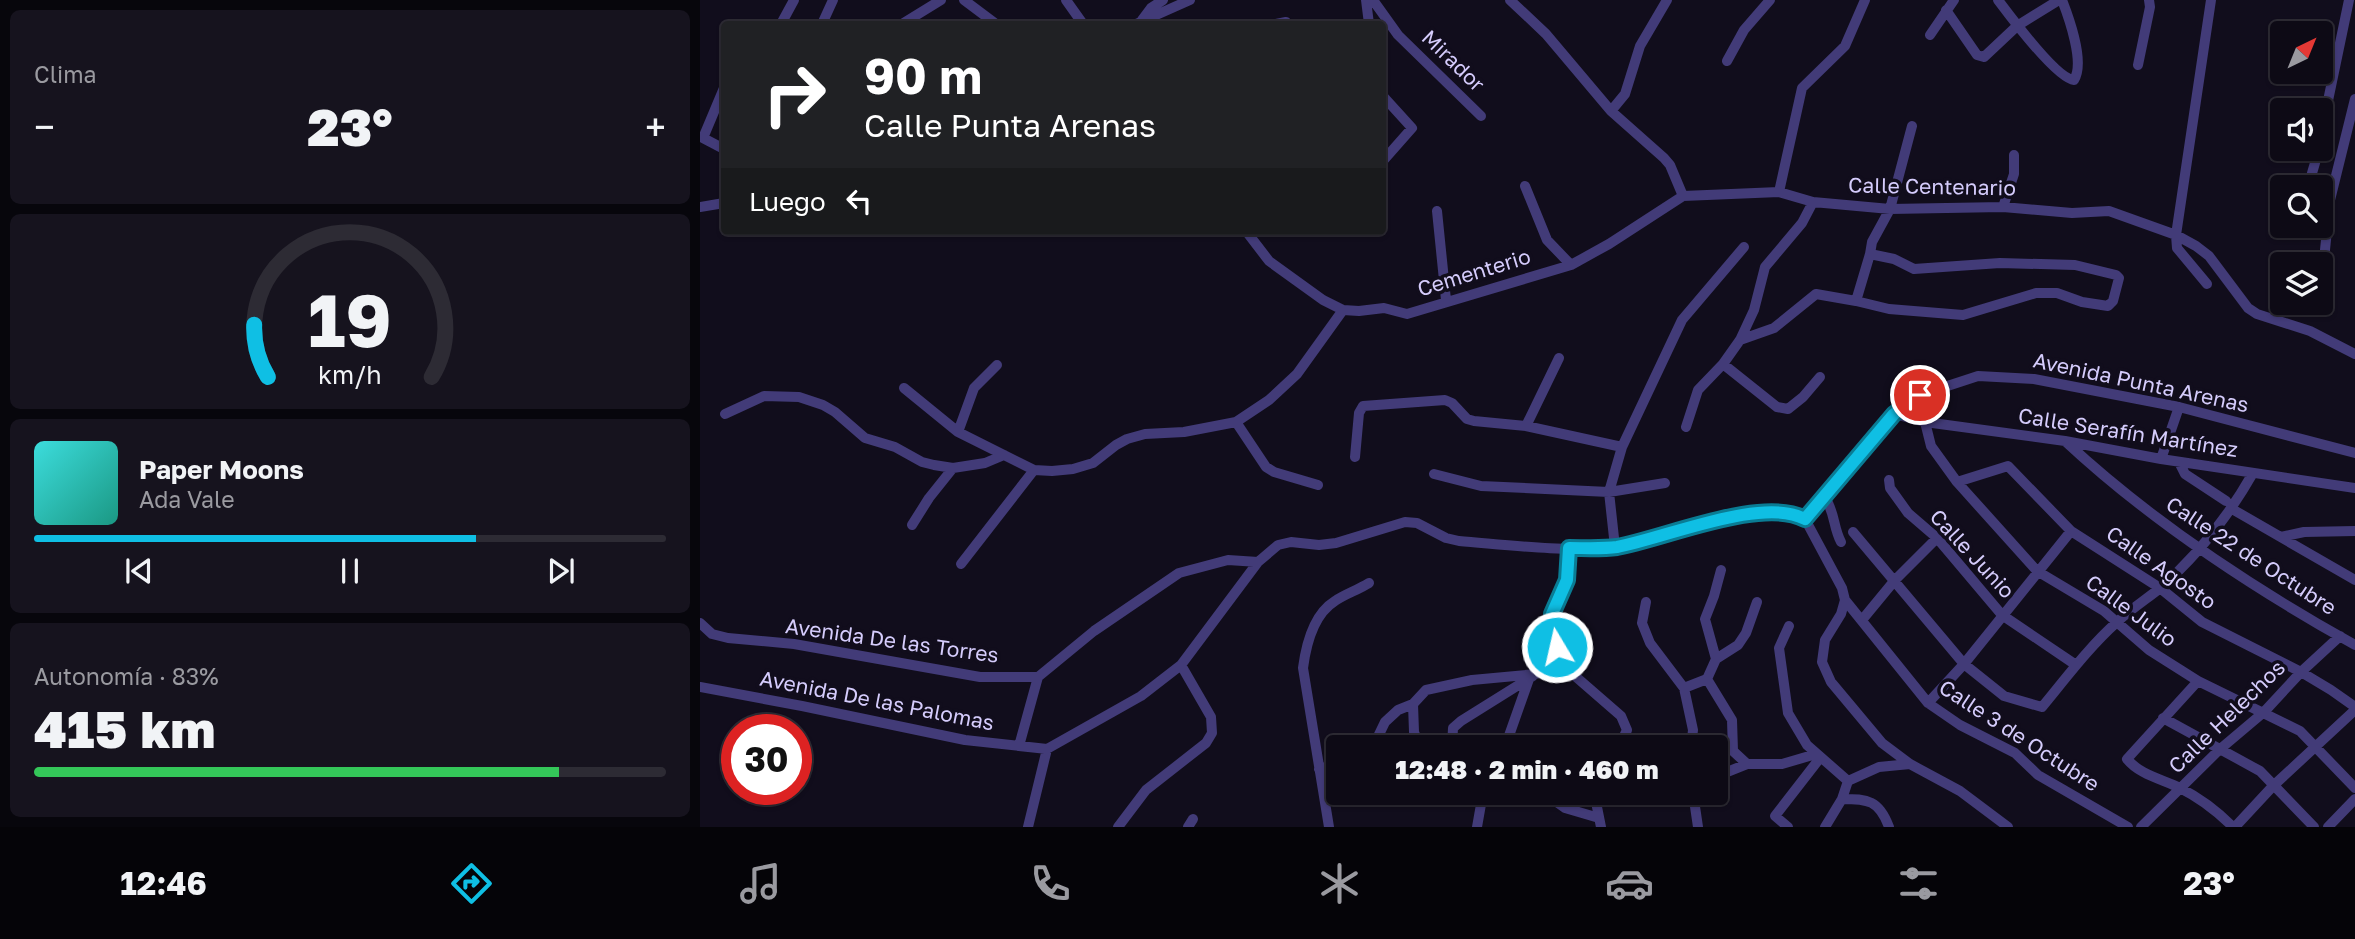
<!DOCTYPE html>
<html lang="es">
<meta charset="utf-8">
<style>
body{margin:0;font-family:"Golos Text",sans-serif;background:#16131e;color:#f1f3f6;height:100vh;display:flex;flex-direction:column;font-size:26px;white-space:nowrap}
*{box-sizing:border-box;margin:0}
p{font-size:23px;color:#9a9aa0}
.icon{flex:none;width:38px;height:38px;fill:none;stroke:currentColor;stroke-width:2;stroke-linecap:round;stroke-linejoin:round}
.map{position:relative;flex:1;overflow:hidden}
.details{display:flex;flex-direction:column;gap:10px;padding:10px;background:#07060c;width:700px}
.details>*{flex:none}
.top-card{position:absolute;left:21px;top:21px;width:665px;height:214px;border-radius:7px;box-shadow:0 2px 5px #0004,0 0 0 2px #2d2b34;background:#202124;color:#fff;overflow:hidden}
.needle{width:46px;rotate:43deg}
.controls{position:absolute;left:1570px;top:21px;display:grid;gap:14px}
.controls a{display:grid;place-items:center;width:63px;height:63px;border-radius:7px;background:#0d0a15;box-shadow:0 2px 5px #0004,0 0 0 2px #2d2b34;font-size:35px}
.speed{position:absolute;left:21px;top:714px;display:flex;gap:14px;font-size:35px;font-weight:700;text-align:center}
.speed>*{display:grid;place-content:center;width:91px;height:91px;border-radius:50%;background:#0d0a15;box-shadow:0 2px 5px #0004,0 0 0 2px #2d2b34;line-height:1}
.speed .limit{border:10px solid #d22;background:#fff;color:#111}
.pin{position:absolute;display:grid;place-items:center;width:60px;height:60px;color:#fff;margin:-30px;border:4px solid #fff;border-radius:50%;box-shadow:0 2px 7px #0007}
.me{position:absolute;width:77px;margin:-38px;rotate:351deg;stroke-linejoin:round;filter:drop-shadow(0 0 5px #0008)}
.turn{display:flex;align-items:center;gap:24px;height:147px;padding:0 28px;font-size:32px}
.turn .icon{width:91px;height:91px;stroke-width:2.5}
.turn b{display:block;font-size:49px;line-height:60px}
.then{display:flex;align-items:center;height:66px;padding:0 28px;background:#0003;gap:14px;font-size:26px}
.big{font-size:52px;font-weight:800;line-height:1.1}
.details .card{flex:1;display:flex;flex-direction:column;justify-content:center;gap:10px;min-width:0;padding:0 24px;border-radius:10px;background:#16131e}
.details .dial{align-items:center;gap:0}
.dial svg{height:182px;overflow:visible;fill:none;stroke:#2d2b34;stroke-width:7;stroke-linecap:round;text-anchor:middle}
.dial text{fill:#f1f3f6;stroke:none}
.song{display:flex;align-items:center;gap:21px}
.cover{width:84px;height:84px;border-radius:10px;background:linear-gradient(135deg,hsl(180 70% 55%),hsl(170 70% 35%))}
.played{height:7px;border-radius:4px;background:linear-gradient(90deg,#0fbfe4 70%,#2d2b34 70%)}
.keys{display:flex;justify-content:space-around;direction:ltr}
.heat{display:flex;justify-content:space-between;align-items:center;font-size:38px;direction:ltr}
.charge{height:10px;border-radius:5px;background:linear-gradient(90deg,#34c759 83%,#2d2b34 0)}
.trip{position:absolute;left:626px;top:735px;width:402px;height:70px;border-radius:7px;background:#0d0a15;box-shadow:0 2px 5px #0004,0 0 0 2px #2d2b34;font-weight:800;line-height:70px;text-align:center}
.menu{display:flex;height:112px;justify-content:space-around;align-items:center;background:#050408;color:#9a9aa0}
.menu .icon{width:49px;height:49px}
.menu .active{color:#0fbfe4}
.menu b{font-size:32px;color:#f1f3f6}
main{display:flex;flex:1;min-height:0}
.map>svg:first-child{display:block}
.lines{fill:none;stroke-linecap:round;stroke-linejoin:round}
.minor{stroke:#423b78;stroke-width:10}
.route-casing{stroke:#0a7c94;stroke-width:18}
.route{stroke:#0fbfe4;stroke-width:12}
.labels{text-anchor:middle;stroke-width:7;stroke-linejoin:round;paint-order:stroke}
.street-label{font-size:21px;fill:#d5ccfc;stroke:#110d1c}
</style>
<main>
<section class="details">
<div class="card"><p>Clima</p>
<div class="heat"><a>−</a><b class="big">23°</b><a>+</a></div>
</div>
<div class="card dial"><svg viewBox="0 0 100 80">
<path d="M14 69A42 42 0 1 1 86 69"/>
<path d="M14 69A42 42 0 0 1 8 46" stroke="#0fbfe4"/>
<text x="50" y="56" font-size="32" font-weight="700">19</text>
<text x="50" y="72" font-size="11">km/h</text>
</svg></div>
<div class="card">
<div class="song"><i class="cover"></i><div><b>Paper Moons</b><p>Ada Vale</p></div></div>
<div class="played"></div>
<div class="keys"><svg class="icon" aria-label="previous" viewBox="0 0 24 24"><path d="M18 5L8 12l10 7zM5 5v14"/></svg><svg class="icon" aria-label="pause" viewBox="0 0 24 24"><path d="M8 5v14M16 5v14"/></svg><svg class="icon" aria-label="next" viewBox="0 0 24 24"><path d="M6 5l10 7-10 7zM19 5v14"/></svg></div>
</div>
<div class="card"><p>Autonomía · 83%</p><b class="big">415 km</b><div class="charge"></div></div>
</section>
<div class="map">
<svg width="1655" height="827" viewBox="0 0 1655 827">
<rect width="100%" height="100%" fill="#110d1c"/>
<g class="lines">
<!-- minor -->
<path class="minor" d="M264,0L296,24
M366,0L383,24
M666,0L669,24
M673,0L698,35L781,116
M810,0L846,34L911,111L964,158L970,165L983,196
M1298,0C1310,16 1357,79 1374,80C1385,63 1369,18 1362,0
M1246,10L1277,55L1284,57L1317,26L1359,0
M442,20L451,8L463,0
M81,24L94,0
M122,24L133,0
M202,24L241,0
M436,24L490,0
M576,24L586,22
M1230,35L1254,0
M1027,61L1044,30L1070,0
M1438,65L1450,7L1449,0
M24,88L3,138L24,149
M682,95L712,128L682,162
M911,111L925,94L940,46L967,0
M1620,139L1649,0
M825,186L847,240L871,265
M1608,187L1619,149
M1079,192L1102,88L1145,46L1165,0
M983,196L1079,192L1113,202L1190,209L1303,207L1372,213L1409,211L1476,235L1496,246L1509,256L1548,308L1557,314L1610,331L1655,354
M0,207L24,203
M1303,207L1314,174V155
M737,211L746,300
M546,231L569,261L623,300L643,310L659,311L684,308L707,314L871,265L909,244L983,196
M1624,260L1630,200L1655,99
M1507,284L1477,248L1476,235L1511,0
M1156,301L1170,254L1172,242L1190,209L1212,126
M1040,340L1074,328L1116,294L1156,301L1189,309L1263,315L1336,293H1357L1382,302L1408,306L1413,301L1419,278L1416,275L1375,265L1300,263L1214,269L1194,259L1170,254
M1023,364L1077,407L1088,409L1103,397L1120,377
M204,388L258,432L334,470L352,471L373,469L393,463L416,445L427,439L445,434L484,432L536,422L569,400L597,374L643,310
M25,414L64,396L99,397L123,405L135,412L165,438L195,447L222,462L234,465L253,468L285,463L304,455
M1194,414L1225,422L1365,441L1461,459L1655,488
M536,422L566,467L574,472L618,485
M1225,422L1231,446L1257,482L1337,571L1404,611L1449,650L1498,681L1600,731L1655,788
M826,426L859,358
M986,427L998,390L1023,364L1040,340L1054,310L1065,267L1102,223L1113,202
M258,432L274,388L297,365
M1365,441C1452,522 1551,587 1655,645
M655,457L659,413L663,406L745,400L752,403L767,419L774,421L826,426L922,447
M1461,459L1479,407
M1479,462L1485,474L1526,501
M734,474L781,486L909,492L965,483
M1189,480L1190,488L1208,513L1237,538L1302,615L1376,665
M1257,482L1308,466L1371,531L1460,588L1502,622L1601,672L1631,690L1655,707
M1125,498C1135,512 1133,527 1141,542
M1532,509L1655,580
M1105,519L1194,414L1220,395L1278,376L1334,379L1479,407L1655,453
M1105,519L1142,588L1145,600L1141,614L1125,640L1122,662L1131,682L1182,743L1210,764L1260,791L1308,827
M212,525L229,498L253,468
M1153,532L1264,664L1304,696L1342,707C1366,678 1389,647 1417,622C1430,610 1445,600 1459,589C1497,556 1528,517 1553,473
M1581,537L1604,532L1655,531
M915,547L909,492L922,447L982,320L1044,247
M261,564L334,470
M1145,600L1228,703L1260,725L1315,753L1338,775L1428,827
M946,602L942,623L950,643L984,688L993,730L991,747
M1162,620L1195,580L1237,538
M0,623L12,634L28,638L94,644L280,677H338L394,631L479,573L528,560L558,562
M1089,626L1079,648L1088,713L1107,745L1148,781
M1016,659L1005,619L1014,596L1021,570
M860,663L851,614L867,580L869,549
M860,663L921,716L927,730L919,747
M1007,679L1032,720L1033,751L1047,764
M1498,681L1427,759C1440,775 1462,779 1480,788C1500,798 1517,811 1533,827
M0,687L102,706L265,740L347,749
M984,688L1007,679L1016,659L1038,645L1046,633L1057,602
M1228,703L1264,664L1371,531
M713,704L714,732L720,747
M1463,718L1560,771L1614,827
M319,746L338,677
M673,747L685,722L698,710L713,704L726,690L772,680L836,674L860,663
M752,747L753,728L761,721L833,676
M805,747L829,679
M347,749L441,696L481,665L558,562L578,545L591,542L619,545L636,543L705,522L717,523L746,538L759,541C809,545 862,552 913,547C959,543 1002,520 1048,515C1067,512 1088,510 1105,519
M619,769L639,763
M1017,776L1047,764H1082L1116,754
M844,793L865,808L899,818
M900,793L897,807L901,827
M993,793L998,827
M1142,799C1168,799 1179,800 1189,827
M328,827L347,749
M418,827L446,790L506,743L512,733L511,717L481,665
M488,827L493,819
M629,827L603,668C606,645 614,614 635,601C645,594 658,590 669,583
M777,827L783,793
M1088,827L1075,816L1120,758
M1125,827L1142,799L1148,781L1179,767L1210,764
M1441,827L1519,750L1564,712L1601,672L1640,636
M1535,827L1573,786L1655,710
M1628,827L1655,799"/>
</g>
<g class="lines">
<defs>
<path id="route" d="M857,647L852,614L867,580L869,548C885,548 902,549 917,547C966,538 1062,496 1105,519L1194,414L1220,395"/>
</defs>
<!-- route casing -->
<use href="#route" class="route-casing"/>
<!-- route -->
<use href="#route" class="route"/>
</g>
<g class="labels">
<!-- street labels -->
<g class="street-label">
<text transform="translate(753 61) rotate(44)" y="7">Mirador</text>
<text transform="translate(1232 187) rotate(1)" y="7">Calle Centenario</text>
<text transform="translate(774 273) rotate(-17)" y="7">Cementerio</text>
<text transform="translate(1441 383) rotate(12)" y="7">Avenida Punta Arenas</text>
<text transform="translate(1428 433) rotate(9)" y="7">Calle Serafín Martínez</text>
<text transform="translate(1272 554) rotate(47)" y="7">Calle Junio</text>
<text transform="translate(1551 556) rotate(33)" y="7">Calle 22 de Octubre</text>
<text transform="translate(1461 568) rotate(35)" y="7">Calle Agosto</text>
<text transform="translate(1431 611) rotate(36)" y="7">Calle Julio</text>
<text transform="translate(192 641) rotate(8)" y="7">Avenida De las Torres</text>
<text transform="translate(177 701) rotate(11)" y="7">Avenida De las Palomas</text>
<text transform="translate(1527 717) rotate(-44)" y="7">Calle Helechos</text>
<text transform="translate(1319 736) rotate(33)" y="7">Calle 3 de Octubre</text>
</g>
</g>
</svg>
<div class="controls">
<a><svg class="needle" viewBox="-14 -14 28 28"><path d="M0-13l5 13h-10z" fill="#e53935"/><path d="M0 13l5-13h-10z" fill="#9a9aa0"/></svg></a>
<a><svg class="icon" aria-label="sound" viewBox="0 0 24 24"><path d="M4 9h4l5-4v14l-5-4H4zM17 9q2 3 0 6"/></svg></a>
<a><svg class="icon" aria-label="search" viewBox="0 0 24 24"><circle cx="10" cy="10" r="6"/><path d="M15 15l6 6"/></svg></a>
<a><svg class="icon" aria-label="layers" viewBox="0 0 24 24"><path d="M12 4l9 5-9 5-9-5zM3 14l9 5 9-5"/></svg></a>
</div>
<div class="speed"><div class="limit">30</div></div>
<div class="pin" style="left:1220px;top:395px;background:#d93025"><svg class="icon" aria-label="arrive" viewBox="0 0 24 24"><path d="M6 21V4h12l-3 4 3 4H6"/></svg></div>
<svg class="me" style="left:857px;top:647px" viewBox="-20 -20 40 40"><circle r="17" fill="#0fbfe4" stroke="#fff" stroke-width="3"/><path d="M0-11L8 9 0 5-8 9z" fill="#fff"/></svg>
<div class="trip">12:48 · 2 min · 460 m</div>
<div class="top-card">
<div class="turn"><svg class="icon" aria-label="right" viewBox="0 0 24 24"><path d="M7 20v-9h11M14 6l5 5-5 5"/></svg><div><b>90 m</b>Calle Punta Arenas</div></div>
<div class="then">Luego<svg class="icon" aria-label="left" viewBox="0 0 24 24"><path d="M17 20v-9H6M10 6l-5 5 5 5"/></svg></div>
</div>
</div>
</main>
<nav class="menu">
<b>12:46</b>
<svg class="icon active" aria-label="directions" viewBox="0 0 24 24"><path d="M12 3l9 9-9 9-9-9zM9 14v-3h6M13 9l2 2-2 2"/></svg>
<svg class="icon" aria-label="music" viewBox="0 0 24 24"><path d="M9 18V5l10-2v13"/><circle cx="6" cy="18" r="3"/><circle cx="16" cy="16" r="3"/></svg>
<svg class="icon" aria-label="phone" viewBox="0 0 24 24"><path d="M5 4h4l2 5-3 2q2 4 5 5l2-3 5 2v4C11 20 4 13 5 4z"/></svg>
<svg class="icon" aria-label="climate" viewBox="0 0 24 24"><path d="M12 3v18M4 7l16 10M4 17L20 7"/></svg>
<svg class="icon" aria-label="car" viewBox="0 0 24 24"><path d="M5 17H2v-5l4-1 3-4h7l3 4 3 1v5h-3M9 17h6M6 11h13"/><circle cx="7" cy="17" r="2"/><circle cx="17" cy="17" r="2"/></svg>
<svg class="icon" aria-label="filters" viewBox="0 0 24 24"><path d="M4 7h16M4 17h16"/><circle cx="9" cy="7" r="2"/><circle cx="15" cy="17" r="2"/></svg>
<b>23°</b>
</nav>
